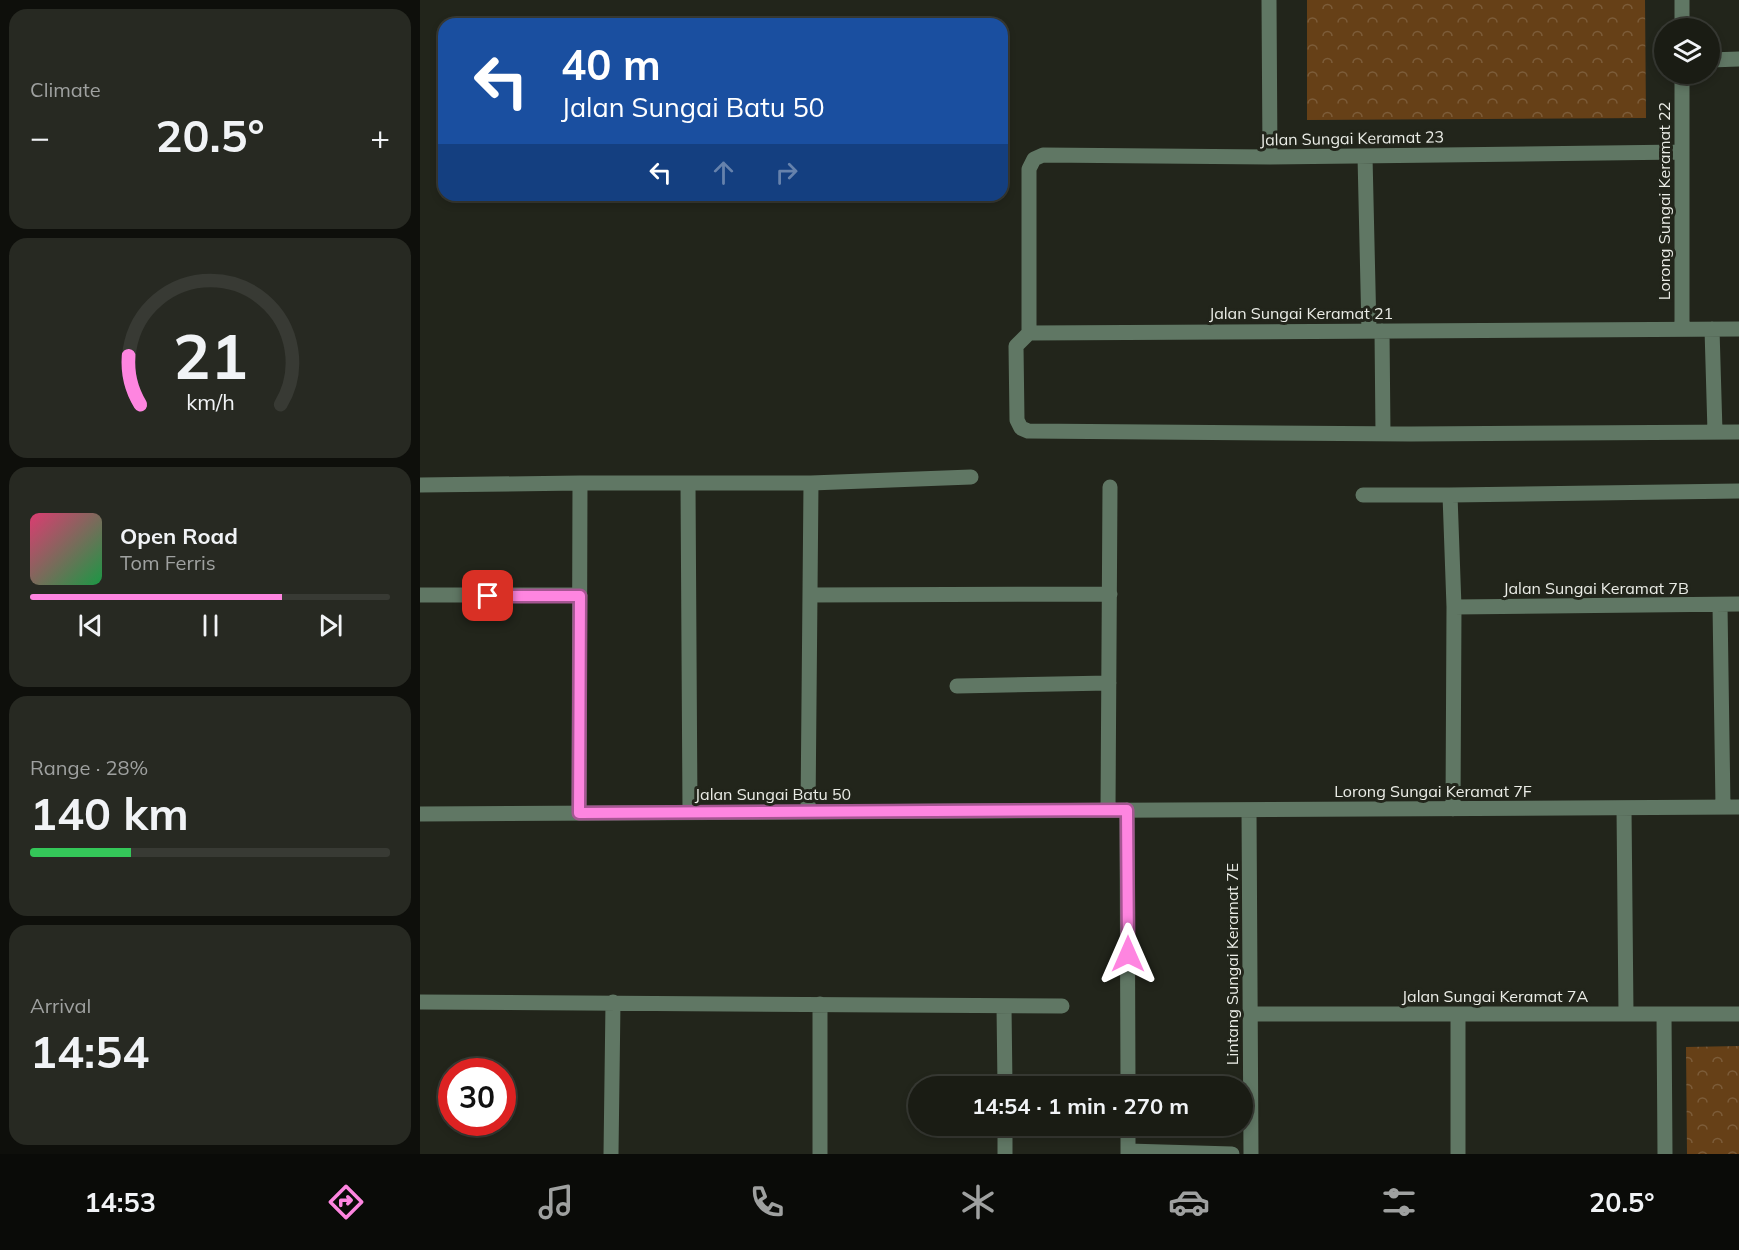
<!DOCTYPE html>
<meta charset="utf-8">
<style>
body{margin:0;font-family:Mulish,sans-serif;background:#272922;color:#f1f3f6;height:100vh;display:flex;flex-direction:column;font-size:22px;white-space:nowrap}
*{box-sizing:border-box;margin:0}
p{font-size:20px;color:#9fa1a0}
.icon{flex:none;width:33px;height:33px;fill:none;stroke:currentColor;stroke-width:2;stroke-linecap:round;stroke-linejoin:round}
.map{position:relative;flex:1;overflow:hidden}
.side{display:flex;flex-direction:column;gap:9px;padding:9px;background:#0e0f0b;width:420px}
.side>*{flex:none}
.banner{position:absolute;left:18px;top:18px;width:570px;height:183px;border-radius:18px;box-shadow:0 3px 9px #0003,0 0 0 2px #383a34;background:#1a4fa0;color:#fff;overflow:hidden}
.tools{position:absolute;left:1234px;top:18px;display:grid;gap:12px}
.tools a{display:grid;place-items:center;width:66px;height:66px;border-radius:50%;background:#1a1c14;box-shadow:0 3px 9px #0003,0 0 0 2px #383a34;font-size:30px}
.speed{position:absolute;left:18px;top:1058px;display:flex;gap:12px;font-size:30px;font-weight:700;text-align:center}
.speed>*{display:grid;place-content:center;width:78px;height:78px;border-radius:50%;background:#1a1c14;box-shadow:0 3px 9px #0003,0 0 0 2px #383a34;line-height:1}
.speed .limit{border:9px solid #d22;background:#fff;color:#111}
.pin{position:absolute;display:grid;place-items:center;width:51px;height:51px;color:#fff;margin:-26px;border-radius:12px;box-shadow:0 3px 9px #0006}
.me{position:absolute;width:66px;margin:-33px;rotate:0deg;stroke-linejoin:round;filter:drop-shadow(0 0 4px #0008)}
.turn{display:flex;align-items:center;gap:21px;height:126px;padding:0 24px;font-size:27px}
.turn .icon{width:78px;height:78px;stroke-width:2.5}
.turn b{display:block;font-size:42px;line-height:51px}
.lanes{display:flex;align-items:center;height:57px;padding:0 24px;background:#0003;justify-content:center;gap:30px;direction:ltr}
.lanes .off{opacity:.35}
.big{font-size:45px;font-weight:700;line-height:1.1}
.side .card{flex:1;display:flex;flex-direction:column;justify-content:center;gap:9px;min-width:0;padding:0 21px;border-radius:18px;background:#272922}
.side .dial{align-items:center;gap:0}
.dial svg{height:156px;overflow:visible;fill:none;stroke:#383a34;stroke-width:7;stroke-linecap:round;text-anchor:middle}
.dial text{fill:#f1f3f6;stroke:none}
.song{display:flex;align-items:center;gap:18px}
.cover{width:72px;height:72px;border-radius:9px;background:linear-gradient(135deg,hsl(340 70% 55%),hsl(140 70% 35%))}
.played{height:6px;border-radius:3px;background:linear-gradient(90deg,#fe85e0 70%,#383a34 70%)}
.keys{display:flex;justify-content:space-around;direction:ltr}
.heat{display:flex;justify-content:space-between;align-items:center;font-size:33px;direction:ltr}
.charge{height:9px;border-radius:4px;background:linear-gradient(90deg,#34c759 28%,#383a34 0)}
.trip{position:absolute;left:488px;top:1076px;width:345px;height:60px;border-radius:30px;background:#1a1c14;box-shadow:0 3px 9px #0003,0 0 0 2px #383a34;font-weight:700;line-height:60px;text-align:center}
.menu{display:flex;height:96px;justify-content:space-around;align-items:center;background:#0a0b08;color:#9fa1a0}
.menu .icon{width:42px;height:42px}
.menu .on{color:#fe85e0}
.menu b{font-size:27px;color:#f1f3f6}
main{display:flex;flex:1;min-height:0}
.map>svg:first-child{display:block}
.park{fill:url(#park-crowns)}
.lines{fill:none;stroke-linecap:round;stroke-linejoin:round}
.minor{stroke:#607764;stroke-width:15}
.route-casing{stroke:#a55692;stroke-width:15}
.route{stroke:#fe85e0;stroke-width:10}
.labels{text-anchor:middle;stroke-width:6;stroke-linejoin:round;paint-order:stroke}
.street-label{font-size:16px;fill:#ebede7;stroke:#22251b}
</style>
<main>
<section class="side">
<div class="card"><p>Climate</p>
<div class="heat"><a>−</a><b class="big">20.5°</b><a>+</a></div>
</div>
<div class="card dial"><svg viewBox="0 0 100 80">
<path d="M14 69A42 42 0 1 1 86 69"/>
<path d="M14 69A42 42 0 0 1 8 44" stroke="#fe85e0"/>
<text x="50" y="56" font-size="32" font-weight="700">21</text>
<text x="50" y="72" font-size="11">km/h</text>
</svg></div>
<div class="card">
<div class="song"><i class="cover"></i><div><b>Open Road</b><p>Tom Ferris</p></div></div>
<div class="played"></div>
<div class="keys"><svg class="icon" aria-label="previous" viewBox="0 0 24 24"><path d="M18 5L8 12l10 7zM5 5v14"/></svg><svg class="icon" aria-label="pause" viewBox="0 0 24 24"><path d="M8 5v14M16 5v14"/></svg><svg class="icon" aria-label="next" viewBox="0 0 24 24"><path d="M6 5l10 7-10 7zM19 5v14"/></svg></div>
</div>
<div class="card"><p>Range · 28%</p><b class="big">140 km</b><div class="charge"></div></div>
<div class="card"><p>Arrival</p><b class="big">14:54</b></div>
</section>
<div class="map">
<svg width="1319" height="1154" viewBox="0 0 1319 1154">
<defs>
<pattern id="park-crowns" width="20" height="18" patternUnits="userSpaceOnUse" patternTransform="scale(1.5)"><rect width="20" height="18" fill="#664017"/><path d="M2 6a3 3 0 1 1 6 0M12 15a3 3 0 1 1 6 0" fill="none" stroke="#7c5c39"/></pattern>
</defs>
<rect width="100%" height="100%" fill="#22251b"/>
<!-- park -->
<path class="park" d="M887,0H1225L1226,118L887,120Z
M1319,1046V1154H1267L1266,1047Z"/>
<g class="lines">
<!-- minor -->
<path class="minor" d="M849,0L850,157
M1262,0V28
M1290,60L1319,59
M1262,74V329
M945,156L949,331
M1292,329L1295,432
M962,331L963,434
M609,333V169L614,159L623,155L850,157L1262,152
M609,333L596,346L597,420L601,428L608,431L991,434L1319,432
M609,333L1319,329
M268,483L270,812
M0,485L160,483
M943,495H1030
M0,595H160
M390,595L690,594
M1300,605L1303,807
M1034,607L1319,604
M537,686L689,683
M1204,808L1206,1014
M1033,809L1034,607L1030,495L1319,491
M688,810L690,487
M707,810L708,1086
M829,810L831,1154
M388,812L391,483
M159,813L160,483H391L551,477
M0,814L1319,807
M0,1002L642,1006
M400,1004V1154
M584,1006L585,1086
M831,1014H1319
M1038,1014V1154
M1244,1014L1245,1154
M585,1125V1154
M708,1125V1154
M708,1151L812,1154
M191,1154L193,1002"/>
</g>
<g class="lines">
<defs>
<path id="route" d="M68,596H160L159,813L707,810L708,954"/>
</defs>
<!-- route casing -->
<use href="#route" class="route-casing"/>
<!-- route -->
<use href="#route" class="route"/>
</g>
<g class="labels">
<!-- street labels -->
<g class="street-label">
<text transform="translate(932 138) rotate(-1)" y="6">Jalan Sungai Keramat 23</text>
<text transform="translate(1244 201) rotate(-90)" y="6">Lorong Sungai Keramat 22</text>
<text x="881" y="319">Jalan Sungai Keramat 21</text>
<text x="1176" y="594">Jalan Sungai Keramat 7B</text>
<text x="1013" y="797">Lorong Sungai Keramat 7F</text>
<text x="353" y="800">Jalan Sungai Batu 50</text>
<text transform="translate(812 964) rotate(-90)" y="6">Lintang Sungai Keramat 7E</text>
<text x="1075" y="1002">Jalan Sungai Keramat 7A</text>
</g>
</g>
</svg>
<div class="tools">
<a><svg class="icon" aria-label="layers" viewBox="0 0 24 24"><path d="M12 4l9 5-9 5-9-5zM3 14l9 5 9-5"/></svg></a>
</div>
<div class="speed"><div class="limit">30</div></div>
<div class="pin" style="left:68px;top:596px;background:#d93025"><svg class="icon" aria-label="arrive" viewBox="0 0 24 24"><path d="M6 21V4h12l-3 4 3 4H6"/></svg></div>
<svg class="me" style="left:708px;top:954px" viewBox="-20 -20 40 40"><path d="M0-17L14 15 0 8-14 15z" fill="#fe85e0" stroke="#fff" stroke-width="4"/></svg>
<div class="trip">14:54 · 1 min · 270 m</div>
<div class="banner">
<div class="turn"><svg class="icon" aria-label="left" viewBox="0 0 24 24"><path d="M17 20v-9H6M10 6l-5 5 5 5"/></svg><div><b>40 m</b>Jalan Sungai Batu 50</div></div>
<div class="lanes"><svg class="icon" aria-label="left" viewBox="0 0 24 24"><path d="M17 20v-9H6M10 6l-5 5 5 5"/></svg><svg class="icon off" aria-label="ahead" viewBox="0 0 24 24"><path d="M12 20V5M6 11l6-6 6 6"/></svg><svg class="icon off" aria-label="right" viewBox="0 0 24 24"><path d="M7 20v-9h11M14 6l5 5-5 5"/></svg></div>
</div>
</div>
</main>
<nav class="menu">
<b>14:53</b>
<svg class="icon on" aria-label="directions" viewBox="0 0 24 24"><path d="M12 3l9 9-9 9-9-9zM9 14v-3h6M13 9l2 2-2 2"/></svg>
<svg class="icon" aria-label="music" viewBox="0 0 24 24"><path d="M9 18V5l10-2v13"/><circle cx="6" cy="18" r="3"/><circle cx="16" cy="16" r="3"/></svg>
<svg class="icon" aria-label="phone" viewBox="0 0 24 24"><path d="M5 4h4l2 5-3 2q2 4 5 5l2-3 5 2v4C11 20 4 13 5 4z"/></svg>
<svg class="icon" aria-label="climate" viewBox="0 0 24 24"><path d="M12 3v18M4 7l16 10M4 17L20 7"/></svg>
<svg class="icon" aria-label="car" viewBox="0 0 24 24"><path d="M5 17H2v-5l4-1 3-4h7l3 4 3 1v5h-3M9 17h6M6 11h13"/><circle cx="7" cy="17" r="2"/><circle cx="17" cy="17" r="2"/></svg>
<svg class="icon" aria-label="filters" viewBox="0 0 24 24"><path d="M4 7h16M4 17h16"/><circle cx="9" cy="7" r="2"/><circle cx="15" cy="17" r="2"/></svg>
<b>20.5°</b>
</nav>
